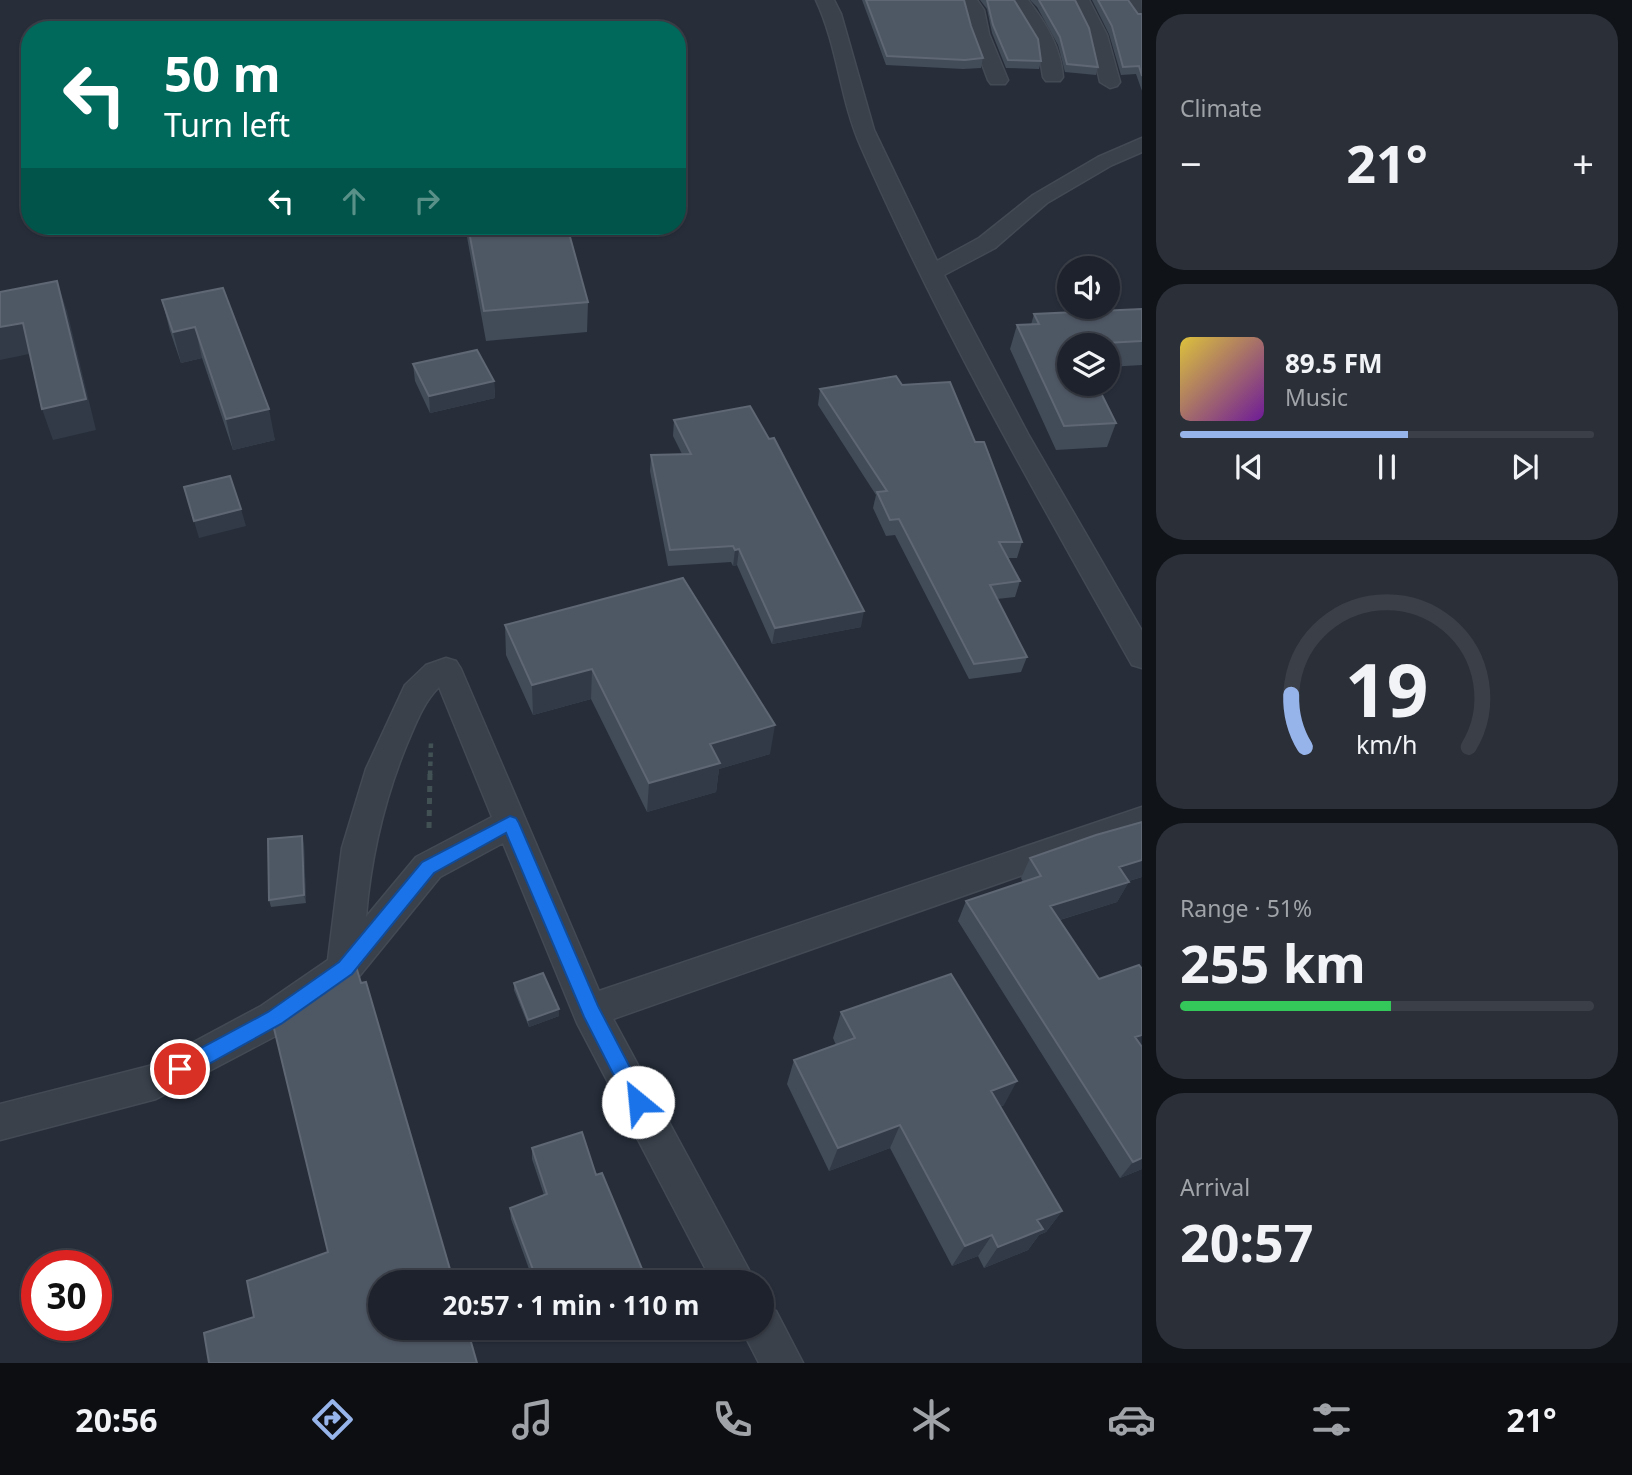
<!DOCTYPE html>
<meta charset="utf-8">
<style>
body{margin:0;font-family:"Noto Sans",sans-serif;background:#2a2f38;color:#f1f3f6;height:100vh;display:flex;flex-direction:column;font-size:26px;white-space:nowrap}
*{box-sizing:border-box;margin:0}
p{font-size:23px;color:#a0a4a9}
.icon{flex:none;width:38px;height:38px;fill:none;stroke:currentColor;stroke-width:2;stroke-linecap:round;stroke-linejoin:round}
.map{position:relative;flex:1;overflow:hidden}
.panel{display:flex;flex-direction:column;gap:14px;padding:14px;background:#101318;width:490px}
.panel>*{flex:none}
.hud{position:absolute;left:21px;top:21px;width:665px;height:214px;border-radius:28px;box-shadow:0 2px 5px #0004,0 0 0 2px #3b3f48;background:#00695c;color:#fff;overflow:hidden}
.fabs{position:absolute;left:1057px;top:256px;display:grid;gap:14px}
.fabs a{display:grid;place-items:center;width:63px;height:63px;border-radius:50%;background:#1d222c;box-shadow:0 2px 5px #0004,0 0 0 2px #3b3f48;font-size:35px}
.speed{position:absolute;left:21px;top:1250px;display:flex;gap:14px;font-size:35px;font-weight:700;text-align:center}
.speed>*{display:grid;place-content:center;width:91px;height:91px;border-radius:50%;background:#1d222c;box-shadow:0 2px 5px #0004,0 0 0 2px #3b3f48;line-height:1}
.speed .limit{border:10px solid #d22;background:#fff;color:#111}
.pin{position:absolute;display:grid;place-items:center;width:60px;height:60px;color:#fff;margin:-30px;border:4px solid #fff;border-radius:50%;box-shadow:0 2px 7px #0007}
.me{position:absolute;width:77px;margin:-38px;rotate:332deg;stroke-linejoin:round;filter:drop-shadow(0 0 5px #0008)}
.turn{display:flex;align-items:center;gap:24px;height:147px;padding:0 28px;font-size:32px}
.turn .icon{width:91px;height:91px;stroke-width:2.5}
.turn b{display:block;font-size:49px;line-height:60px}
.lanes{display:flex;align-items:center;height:66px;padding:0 28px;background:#0003;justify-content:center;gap:35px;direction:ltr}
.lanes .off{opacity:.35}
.big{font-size:52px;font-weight:700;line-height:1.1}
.panel .tile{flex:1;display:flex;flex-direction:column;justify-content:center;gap:10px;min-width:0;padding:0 24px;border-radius:28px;background:#2a2f38}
.panel .dial{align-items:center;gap:0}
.dial svg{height:182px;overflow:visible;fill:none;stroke:#3b3f48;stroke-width:7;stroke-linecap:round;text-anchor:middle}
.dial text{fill:#f1f3f6;stroke:none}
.song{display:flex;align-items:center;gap:21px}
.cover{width:84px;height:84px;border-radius:10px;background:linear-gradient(135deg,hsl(50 70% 55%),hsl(280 70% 35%))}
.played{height:7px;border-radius:4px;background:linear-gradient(90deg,#97b4ea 55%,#3b3f48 55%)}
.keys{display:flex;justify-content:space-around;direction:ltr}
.heat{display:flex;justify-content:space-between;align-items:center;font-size:38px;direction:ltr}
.charge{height:10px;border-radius:5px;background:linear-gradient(90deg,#34c759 51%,#3b3f48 0)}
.trip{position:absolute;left:368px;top:1270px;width:406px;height:70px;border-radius:35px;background:#1d222c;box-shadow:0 2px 5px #0004,0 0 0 2px #3b3f48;font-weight:700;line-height:70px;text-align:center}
.tab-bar{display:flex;height:112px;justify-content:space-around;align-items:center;background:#0c0e12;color:#a0a4a9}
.tab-bar .icon{width:49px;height:49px}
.tab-bar .current{color:#97b4ea}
.tab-bar b{font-size:32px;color:#f1f3f6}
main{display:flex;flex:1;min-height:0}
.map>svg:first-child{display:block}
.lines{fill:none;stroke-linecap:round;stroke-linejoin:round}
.street-casing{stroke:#434a54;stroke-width:3}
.path-far1{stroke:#425254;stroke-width:4.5;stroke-dasharray:4.5 4.5;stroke-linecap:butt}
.path{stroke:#425254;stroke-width:5;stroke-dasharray:6 6;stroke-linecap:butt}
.street{fill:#3a414b;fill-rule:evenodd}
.wall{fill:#424b58}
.shaded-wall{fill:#323a47}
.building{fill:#4e5764;stroke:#5e6773;stroke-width:2}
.route{fill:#1a73e8;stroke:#114b97;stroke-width:2}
</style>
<main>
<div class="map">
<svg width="1142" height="1363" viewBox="0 0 1142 1363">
<rect width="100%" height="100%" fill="#272e3a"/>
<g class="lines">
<defs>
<path id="street" d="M816,0H834L841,14L874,130L937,261L979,238L1033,195L1098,157L1142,138V152L1112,165L1047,203L995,248L944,275L1028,434L1142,631V668L1132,665C1036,495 939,325 861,147C840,100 838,47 816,0Z
M959,0H977L984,10L989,34L1008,80L1005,84H991L988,80L971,34L966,10Z
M1010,0H1028C1046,23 1061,48 1063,77L1060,81H1046L1043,77L1038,46Z
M1071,0H1089L1107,35L1120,82L1117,86L1110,88L1100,82L1089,35Z
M1123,0H1141L1142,20L1136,19Z
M446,658L456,661L461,669L599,991L1142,807V833L613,1019L756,1283H713L577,1023L503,843L440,877L357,979L287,1030L156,1099L0,1140V1104L149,1066L261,1006L328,960L342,848L366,769L405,685L426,665ZM439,687L492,817L416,857L366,917C371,856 384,800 407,744C416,723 423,703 439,687Z
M761,1306L776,1311L803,1363H759L741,1328H761Z"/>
</defs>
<!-- street casing -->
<use href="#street" class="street-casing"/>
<!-- path-far1 -->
<path class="path-far1" d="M430,775L431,742"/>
<!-- path -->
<path class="path" d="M429,828L430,773"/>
<!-- street -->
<use href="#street" class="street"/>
</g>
<!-- wall -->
<path class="wall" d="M862,0H964L971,26L983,58L981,68L963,69L886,65Z
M980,0H1013L1041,61L1039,69L1006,68L992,33L987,9Z
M1030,0H1075L1098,67L1096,75L1065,72L1058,45L1037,7Z
M1092,0H1128L1138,14H1142V91L1136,74L1121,75L1109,34Z
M465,226H567L588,302L587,332L486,341Z
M223,288L275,440L233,450L202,358L181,363L170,331L162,300Z
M1142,309V365L1108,367V345H1069L1116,423L1107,447L1056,450L1010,349L1017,325H1031L1034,314Z
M413,364L494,381L495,398L430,413L415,381Z
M902,385L975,442L1022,542L1017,558H1008L1020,581L1015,597L997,599L1027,657L1021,672L969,679L895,535L886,536L873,508L876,495L818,405L820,389Z
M674,420L861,627L772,644L737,565L733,566L731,562L668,566L650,471L651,455L682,454L673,436Z
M505,625L770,754L719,769L716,792L647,812L591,699L533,715L506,655Z
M1142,822V877L1129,881L1117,902L1060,920L1099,979L1142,1169L1120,1178L958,921L966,901L1023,882L1021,878L1030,858Z
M304,844L306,903L271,907L269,900Z
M514,983L559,1016L529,1027L514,990Z
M841,1012L1004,1105L1000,1107L1062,1211L1046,1232L1039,1235L1028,1250L984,1268L978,1256L952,1266L890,1148L829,1171L787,1084L794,1060L836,1045L833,1038Z
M532,1148L596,1175L647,1281V1283H534L511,1219L510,1208L544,1195L532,1159Z"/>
<!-- shaded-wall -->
<path class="shaded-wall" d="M57,281L67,311L96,430L53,440L42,409Z
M23,323L34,353L0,360V327Z
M195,327L202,358L181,363L173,332Z
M494,381L495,398L430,413L429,396Z
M269,409L275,440L233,450L226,419Z
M241,509L246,526L199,538L194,521Z
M739,549L737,565L733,566L735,550Z
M864,611L861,627L772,644L775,628Z
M592,669L591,699L533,715L532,685Z
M775,725L770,754L719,769L716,792L647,812L649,783L710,744Z
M302,836L304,844L306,903L304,895Z
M1142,860V877L1107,887L1119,867Z
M1129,882L1117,902L1040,926L1050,906Z
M559,1009V1016L529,1027L528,1020Z
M1142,1035V1048L1135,1037Z
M1017,1081L1004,1105L978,1115L991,1091Z
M900,1125L890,1148L829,1171L838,1148Z
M1142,1158V1169L1120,1178L1133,1162Z
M1062,1211L1046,1232L1039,1235L1028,1250L984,1268L998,1247L1037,1220Z
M992,1235L978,1256L952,1266L965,1246Z"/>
<!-- building -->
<path class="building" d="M866,0H964L971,26L983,58L965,60L887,56Z
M987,0H1014L1038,39L1041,61L1008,60L993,25Z
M1039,0H1075L1089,28L1098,67L1067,64L1060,37Z
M1098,0H1128L1138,14H1142V76L1139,66L1123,67L1112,26Z
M468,226H567L588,302L484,311Z
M57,281L86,399L42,409L23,323L0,327V292Z
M223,288L269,409L226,419L195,327L173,332L162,300Z
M1142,309V341L1069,345V383H1096L1116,423L1064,426L1017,325L1039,324L1034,314Z
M477,350L494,381L429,396L413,364Z
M896,376L902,385L950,382L975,442H984L1022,542H999L1020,581L990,585L1027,657L974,664L899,519L890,520L877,492L887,491L820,389Z
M750,406L769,439L774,438L864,611L775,628L739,549L735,550L733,546L670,550L651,455L691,454L674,420Z
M230,476L241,509L194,521L184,487Z
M683,578L775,725L710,744L720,763L649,783L592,669L532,685L505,625Z
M1142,822V860L1119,867L1129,882L1050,906L1099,979L1139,965L1142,969V1035L1135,1037L1142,1047V1158L1133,1162L966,901L1041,876L1030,858L1096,835Z
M302,836L304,895L269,900L268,839Z
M355,963L361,983L366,982L454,1283H380V1328H467L477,1363H209L204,1333L254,1317L247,1281L328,1252L271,1016L300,1002L299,998L342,967Z
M543,973L559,1009L528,1020L514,983Z
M951,974L1017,1081L991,1091L1062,1211L1037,1220L1043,1229L998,1247L992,1235L965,1246L900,1125L838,1148L794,1060L855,1038L841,1012Z
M582,1132L596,1175L602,1173L647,1281L642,1283H538L510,1208L547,1194L532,1148Z"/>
<!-- route -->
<path class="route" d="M510,816L516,818L519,823L598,1006L645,1096L648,1102L645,1109L638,1112L631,1109L584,1017L506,833L434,873L352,974L281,1024L187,1076L180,1079L173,1076L170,1069L173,1063L268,1012L339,962L422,862Z"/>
</svg>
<div class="fabs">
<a><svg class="icon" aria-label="sound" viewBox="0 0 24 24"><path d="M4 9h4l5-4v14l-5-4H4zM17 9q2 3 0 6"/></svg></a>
<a><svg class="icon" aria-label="layers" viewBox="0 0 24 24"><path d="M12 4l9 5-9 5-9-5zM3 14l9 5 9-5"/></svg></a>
</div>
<div class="speed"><div class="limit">30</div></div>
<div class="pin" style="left:180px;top:1069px;background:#d93025"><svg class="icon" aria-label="arrive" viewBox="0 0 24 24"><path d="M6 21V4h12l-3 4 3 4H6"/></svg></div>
<svg class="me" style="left:638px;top:1102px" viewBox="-20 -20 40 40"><circle r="19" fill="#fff"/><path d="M0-13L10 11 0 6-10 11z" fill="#1a73e8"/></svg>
<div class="trip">20:57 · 1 min · 110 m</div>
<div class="hud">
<div class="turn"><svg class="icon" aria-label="left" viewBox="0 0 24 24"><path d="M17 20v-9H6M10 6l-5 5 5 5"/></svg><div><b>50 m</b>Turn left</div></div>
<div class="lanes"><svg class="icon" aria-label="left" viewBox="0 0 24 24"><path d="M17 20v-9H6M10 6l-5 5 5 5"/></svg><svg class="icon off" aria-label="ahead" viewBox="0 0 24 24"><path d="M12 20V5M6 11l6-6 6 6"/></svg><svg class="icon off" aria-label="right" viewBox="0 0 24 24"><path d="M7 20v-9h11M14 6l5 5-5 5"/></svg></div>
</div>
</div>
<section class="panel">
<div class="tile"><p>Climate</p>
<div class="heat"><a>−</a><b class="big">21°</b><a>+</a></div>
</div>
<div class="tile">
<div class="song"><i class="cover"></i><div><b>89.5 FM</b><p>Music</p></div></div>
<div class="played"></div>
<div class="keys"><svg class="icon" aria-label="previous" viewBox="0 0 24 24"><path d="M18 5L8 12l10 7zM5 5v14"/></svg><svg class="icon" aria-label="pause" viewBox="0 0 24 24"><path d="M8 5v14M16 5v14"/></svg><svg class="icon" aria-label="next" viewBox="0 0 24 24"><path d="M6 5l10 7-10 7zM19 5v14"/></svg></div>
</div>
<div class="tile dial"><svg viewBox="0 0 100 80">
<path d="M14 69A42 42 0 1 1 86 69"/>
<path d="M14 69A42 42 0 0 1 8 46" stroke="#97b4ea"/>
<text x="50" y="56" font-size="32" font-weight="700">19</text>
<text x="50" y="72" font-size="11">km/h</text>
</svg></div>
<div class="tile"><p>Range · 51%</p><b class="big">255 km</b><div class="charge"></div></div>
<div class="tile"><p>Arrival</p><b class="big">20:57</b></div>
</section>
</main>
<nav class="tab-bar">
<b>20:56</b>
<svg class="icon current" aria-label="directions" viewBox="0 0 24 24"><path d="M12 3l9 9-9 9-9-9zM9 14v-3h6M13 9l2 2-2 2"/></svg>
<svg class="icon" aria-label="music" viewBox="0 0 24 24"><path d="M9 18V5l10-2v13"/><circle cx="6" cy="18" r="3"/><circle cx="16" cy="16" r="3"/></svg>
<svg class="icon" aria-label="phone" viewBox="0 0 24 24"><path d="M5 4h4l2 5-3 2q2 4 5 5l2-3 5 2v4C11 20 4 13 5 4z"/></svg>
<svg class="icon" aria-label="climate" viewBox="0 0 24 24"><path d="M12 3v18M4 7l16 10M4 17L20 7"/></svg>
<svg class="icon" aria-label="car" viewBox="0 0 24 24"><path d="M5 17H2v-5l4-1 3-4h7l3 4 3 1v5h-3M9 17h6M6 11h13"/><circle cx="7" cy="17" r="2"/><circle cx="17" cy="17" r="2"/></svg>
<svg class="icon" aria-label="filters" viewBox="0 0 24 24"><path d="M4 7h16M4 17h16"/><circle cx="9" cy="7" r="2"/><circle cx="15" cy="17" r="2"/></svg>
<b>21°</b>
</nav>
